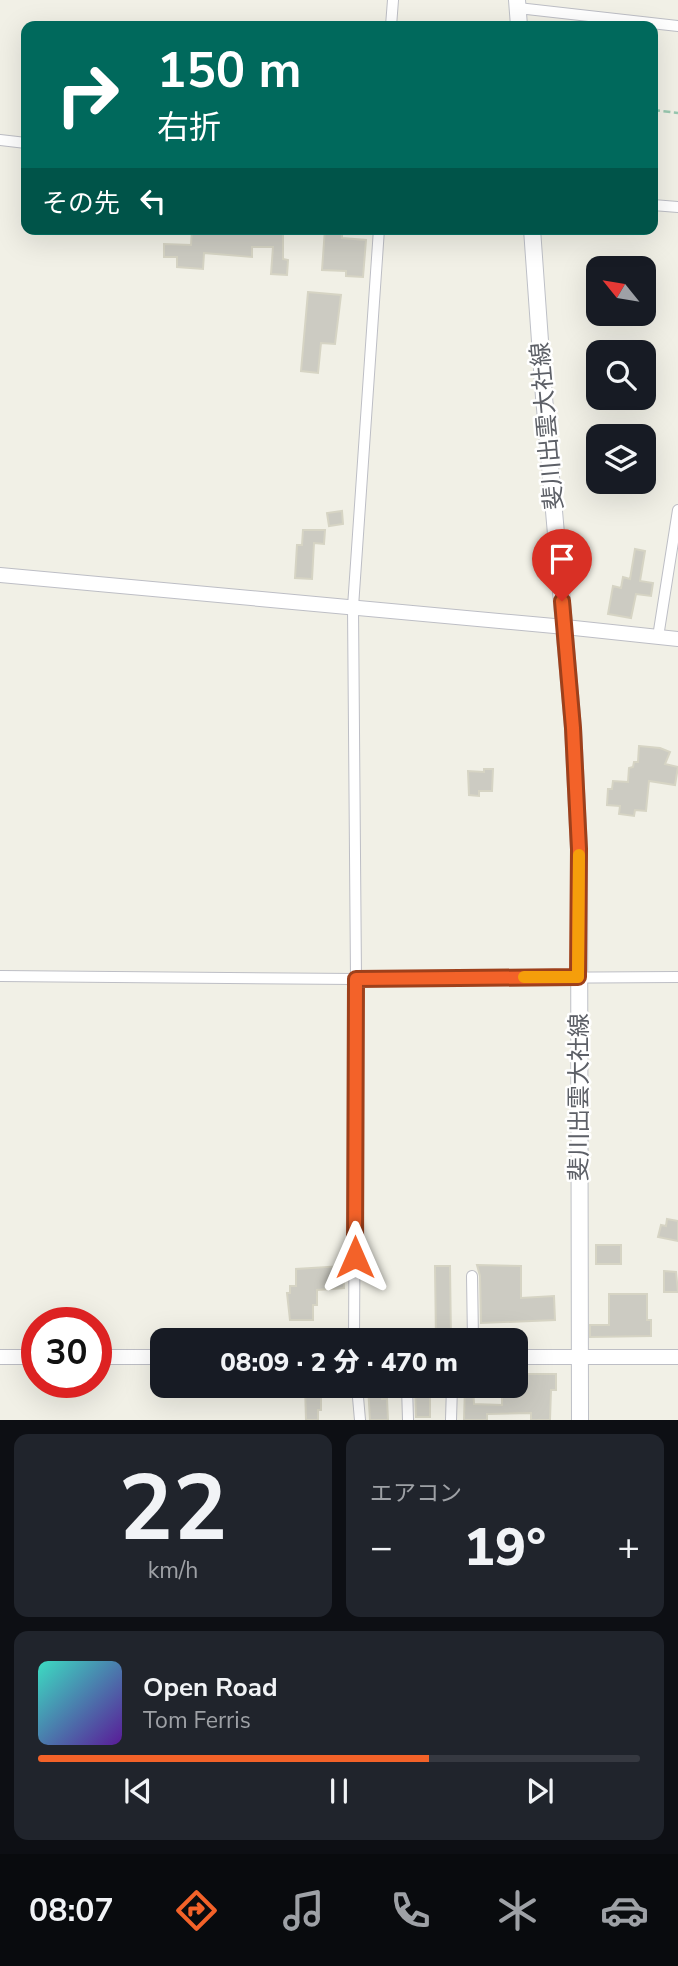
<!DOCTYPE html>
<html lang="ja">
<meta charset="utf-8">
<style>
body{margin:0;font-family:"Nunito Sans","Noto Sans JP",sans-serif;background:#20242c;color:#f1f3f6;height:100vh;display:flex;flex-direction:column;font-size:26px;white-space:nowrap}
*{box-sizing:border-box;margin:0}
p{font-size:23px;color:#9ea1a6}
.icon{flex:none;width:38px;height:38px;fill:none;stroke:currentColor;stroke-width:2;stroke-linecap:round;stroke-linejoin:round}
.map{position:relative;height:1420px;overflow:hidden}
.details{display:flex;flex-direction:column;gap:14px;padding:14px;background:#0d0f14;flex:1}
.details>*{flex:none}
.hud{position:absolute;left:21px;top:21px;width:637px;height:214px;border-radius:14px;box-shadow:0 7px 28px #0002;background:#00695c;color:#fff;overflow:hidden}
.needle{width:46px;rotate:300deg}
.buttons{position:absolute;left:586px;top:256px;display:grid;gap:14px}
.buttons a{display:grid;place-items:center;width:70px;height:70px;border-radius:14px;background:#171b24;box-shadow:0 7px 28px #0002;font-size:35px}
.speed{position:absolute;left:21px;top:1307px;display:flex;gap:14px;font-size:35px;font-weight:700;text-align:center}
.speed>*{display:grid;place-content:center;width:91px;height:91px;border-radius:50%;background:#171b24;box-shadow:0 7px 28px #0002;line-height:1}
.speed .limit{border:10px solid #d22;background:#fff;color:#111}
.pin{position:absolute;display:grid;place-items:center;width:60px;height:60px;color:#fff;margin:-72px -30px;border-radius:50% 50% 50% 0;rotate:-45deg;box-shadow:0 0 7px #0007}
.pin .icon{rotate:45deg}
.me{position:absolute;width:77px;margin:-38px;rotate:0deg;stroke-linejoin:round;filter:drop-shadow(0 0 5px #0008)}
.turn{display:flex;align-items:center;gap:24px;height:147px;padding:0 21px;font-size:32px}
.turn .icon{width:91px;height:91px;stroke-width:2.5}
.turn b{display:block;font-size:49px;line-height:60px}
.then{display:flex;align-items:center;height:66px;padding:0 21px;background:#0003;gap:14px;font-size:26px}
.big{font-size:52px;font-weight:800;line-height:1.1}
.details .card{flex:1;display:flex;flex-direction:column;justify-content:center;gap:10px;min-width:0;padding:0 24px;border-radius:14px;background:#20242c}
.details .dial{align-items:center;gap:0}
.dial b{font-size:91px;line-height:1}
.song{display:flex;align-items:center;gap:21px}
.cover{width:84px;height:84px;border-radius:10px;background:linear-gradient(135deg,hsl(170 70% 55%),hsl(270 70% 35%))}
.played{height:7px;border-radius:4px;background:linear-gradient(90deg,#f36229 65%,#363941 65%)}
.keys{display:flex;justify-content:space-around;direction:ltr}
.heat{display:flex;justify-content:space-between;align-items:center;font-size:38px;direction:ltr}
.details .tiles{flex:1;display:grid;gap:14px;grid-template-columns:1fr 1fr}
.card:last-child{grid-column:span 2}
.trip{position:absolute;left:150px;top:1328px;width:378px;height:70px;border-radius:14px;background:#171b24;box-shadow:0 7px 28px #0002;font-weight:800;line-height:70px;text-align:center}
.menu{display:flex;height:112px;justify-content:space-around;align-items:center;background:#090b0e;color:#9ea1a6}
.menu .icon{width:49px;height:49px}
.menu .selected{color:#f36229}
.menu b{font-size:32px;color:#f1f3f6}
.map>svg:first-child{display:block}
.building{fill:#cccbc2;stroke:#d6d4c4;stroke-width:2}
.lines{fill:none;stroke-linecap:round;stroke-linejoin:round}
.minor-casing{stroke:#bdbec5;stroke-width:12}
.tertiary-casing{stroke:#bdbec5;stroke-width:16}
.secondary-casing{stroke:#bec0c7;stroke-width:18}
.path{stroke:#99c8b0;stroke-width:2.5;stroke-dasharray:7 3.5;stroke-linecap:butt}
.minor{stroke:#fff;stroke-width:10}
.tertiary{stroke:#fff;stroke-width:14}
.secondary{stroke:#fff;stroke-width:16}
.route-casing{stroke:#9e401b;stroke-width:18}
.route{stroke:#f36229;stroke-width:12}
.slow{stroke:#f59e0b;stroke-width:12}
.labels{text-anchor:middle;stroke-width:5;stroke-linejoin:round;paint-order:stroke}
.street-label{font-size:24px;fill:#5d6067;stroke:#fff}
</style>
<div class="map">
<svg width="678" height="1420" viewBox="0 0 678 1420">
<rect width="100%" height="100%" fill="#f1f0e6"/>
<!-- building -->
<path class="building" d="M192,229H283V259L288,260L287,275L271,274L273,247H252V257L204,253L203,269L177,267V257H164V244L191,245Z
M325,229H342V238L366,240L363,277L346,276V271L322,270Z
M308,292L341,295L335,344L321,343L318,373L301,371Z
M342,511L343,524L329,526L327,513Z
M303,530H325L324,544L314,543L312,579L295,578L297,545H302Z
M635,549L645,551L640,581L653,583L651,596L636,594L631,618L608,614L613,586L621,588L623,577L630,579Z
M639,746L660,748L670,752L665,764L678,767L675,785L649,781L646,811L635,810L634,816L619,814L620,806L607,805L608,789H612L613,781L628,782L629,768L633,767L634,762H638Z
M484,769H493L492,791H479V796L469,795L468,771L484,772Z
M667,1219L678,1221V1241L658,1237L661,1225L666,1226Z
M596,1245H621V1264H596Z
M477,1265L521,1266V1298L554,1296L555,1320L481,1323L480,1276Z
M343,1266L344,1288L317,1290V1305H313V1320H290L287,1293H290V1286H296V1269Z
M435,1266H450L451,1340H436Z
M664,1271L676,1272L678,1292H664Z
M609,1294H647V1320H651V1336L590,1337V1325H609Z
M516,1374H556V1390H551L550,1420H531V1413L487,1414V1420H464L465,1386H473L474,1404L502,1405V1394H507L508,1386H516Z
M305,1386H321V1410H318V1420H306Z
M368,1386H383L382,1399H387L388,1420H370Z
M415,1386H430V1417H416Z"/>
<g class="lines">
<defs>
<path id="minor" d="M518,8L678,26
M391,26L393,0
M0,140L26,143
M653,205L678,207
M658,637L678,510
M0,976L356,979L678,977
M472,1276L473,1340
M354,1340L356,979L353,607L379,229
M357,1386L360,1420
M407,1386L408,1420
M451,1420L452,1386"/>
<path id="tertiary" d="M0,575L565,627L678,639
M0,1357H37
M96,1357H163
M516,1357H678"/>
<path id="secondary" d="M517,0L519,26
M532,229L544,397L573,728L579,849L580,1420"/>
</defs>
<!-- minor casing -->
<use href="#minor" class="minor-casing"/>
<!-- tertiary casing -->
<use href="#tertiary" class="tertiary-casing"/>
<!-- secondary casing -->
<use href="#secondary" class="secondary-casing"/>
<!-- path -->
<path class="path" d="M653,110L678,113"/>
<!-- minor -->
<use href="#minor" class="minor"/>
<!-- tertiary -->
<use href="#tertiary" class="tertiary"/>
<!-- secondary -->
<use href="#secondary" class="secondary"/>
</g>
<g class="lines">
<defs>
<path id="route" d="M355,1257L356,979L578,977L579,849L573,728L562,601"/>
</defs>
<!-- route casing -->
<use href="#route" class="route-casing"/>
<!-- route -->
<use href="#route" class="route"/>
<!-- slow -->
<path class="slow" d="M524,977H578L579,855"/>
</g>
<g class="labels">
<!-- street labels -->
<g class="street-label">
<text transform="translate(547 426) rotate(-95)" y="8">斐川出雲大社線</text>
<text transform="translate(579 1097) rotate(-90)" y="8">斐川出雲大社線</text>
</g>
</g>
</svg>
<div class="buttons">
<a><svg class="needle" viewBox="-14 -14 28 28"><path d="M0-13l5 13h-10z" fill="#e53935"/><path d="M0 13l5-13h-10z" fill="#9ea1a6"/></svg></a>
<a><svg class="icon" aria-label="search" viewBox="0 0 24 24"><circle cx="10" cy="10" r="6"/><path d="M15 15l6 6"/></svg></a>
<a><svg class="icon" aria-label="layers" viewBox="0 0 24 24"><path d="M12 4l9 5-9 5-9-5zM3 14l9 5 9-5"/></svg></a>
</div>
<div class="speed"><div class="limit">30</div></div>
<div class="pin" style="left:562px;top:601px;background:#d93025"><svg class="icon" aria-label="arrive" viewBox="0 0 24 24"><path d="M6 21V4h12l-3 4 3 4H6"/></svg></div>
<svg class="me" style="left:355px;top:1257px" viewBox="-20 -20 40 40"><path d="M0-17L14 15 0 8-14 15z" fill="#f36229" stroke="#fff" stroke-width="4"/></svg>
<div class="trip">08:09 · 2 分 · 470 m</div>
<div class="hud">
<div class="turn"><svg class="icon" aria-label="right" viewBox="0 0 24 24"><path d="M7 20v-9h11M14 6l5 5-5 5"/></svg><div><b>150 m</b>右折</div></div>
<div class="then">その先<svg class="icon" aria-label="left" viewBox="0 0 24 24"><path d="M17 20v-9H6M10 6l-5 5 5 5"/></svg></div>
</div>
</div>
<section class="details">
<div class="tiles">
<div class="card dial"><b>22</b><p>km/h</p></div>
<div class="card"><p>エアコン</p>
<div class="heat"><a>−</a><b class="big">19°</b><a>+</a></div>
</div>
<div class="card">
<div class="song"><i class="cover"></i><div><b>Open Road</b><p>Tom Ferris</p></div></div>
<div class="played"></div>
<div class="keys"><svg class="icon" aria-label="previous" viewBox="0 0 24 24"><path d="M18 5L8 12l10 7zM5 5v14"/></svg><svg class="icon" aria-label="pause" viewBox="0 0 24 24"><path d="M8 5v14M16 5v14"/></svg><svg class="icon" aria-label="next" viewBox="0 0 24 24"><path d="M6 5l10 7-10 7zM19 5v14"/></svg></div>
</div>
</div>
</section>
<nav class="menu">
<b>08:07</b>
<svg class="icon selected" aria-label="directions" viewBox="0 0 24 24"><path d="M12 3l9 9-9 9-9-9zM9 14v-3h6M13 9l2 2-2 2"/></svg>
<svg class="icon" aria-label="music" viewBox="0 0 24 24"><path d="M9 18V5l10-2v13"/><circle cx="6" cy="18" r="3"/><circle cx="16" cy="16" r="3"/></svg>
<svg class="icon" aria-label="phone" viewBox="0 0 24 24"><path d="M5 4h4l2 5-3 2q2 4 5 5l2-3 5 2v4C11 20 4 13 5 4z"/></svg>
<svg class="icon" aria-label="climate" viewBox="0 0 24 24"><path d="M12 3v18M4 7l16 10M4 17L20 7"/></svg>
<svg class="icon" aria-label="car" viewBox="0 0 24 24"><path d="M5 17H2v-5l4-1 3-4h7l3 4 3 1v5h-3M9 17h6M6 11h13"/><circle cx="7" cy="17" r="2"/><circle cx="17" cy="17" r="2"/></svg>
</nav>
